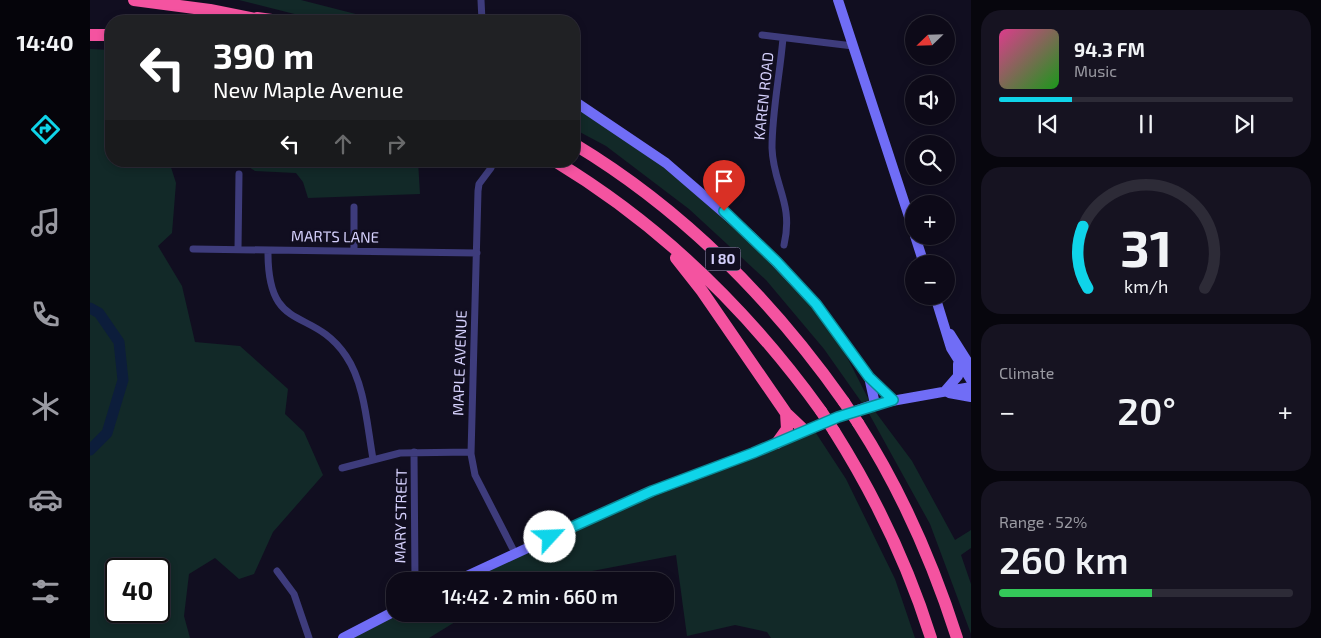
<!DOCTYPE html>
<meta charset="utf-8">
<style>
body{margin:0;font-family:"Exo 2",sans-serif;background:#161321;color:#f1f3f6;height:100vh;display:flex;flex-direction:column;font-size:19px;white-space:nowrap}
*{box-sizing:border-box;margin:0}
p{font-size:16px;color:#9a9aa2}
.icon{flex:none;width:28px;height:28px;fill:none;stroke:currentColor;stroke-width:2;stroke-linecap:round;stroke-linejoin:round}
.map{position:relative;flex:1;overflow:hidden}
.drawer{display:flex;flex-direction:column;gap:10px;padding:10px;background:#07060d;width:350px}
.drawer>*{flex:none}
.top-card{position:absolute;left:15px;top:15px;width:475px;height:152px;border-radius:20px;box-shadow:0 2px 8px #0003,0 0 0 1px #2d2b37;background:#202124;color:#fff;overflow:hidden}
.needle{width:32px;rotate:247deg}
.tools{position:absolute;left:815px;top:15px;display:grid;gap:10px}
.tools a{display:grid;place-items:center;width:50px;height:50px;border-radius:50%;background:#0d0a18;box-shadow:0 2px 8px #0003,0 0 0 1px #2d2b37;font-size:25px}
.speed{position:absolute;left:15px;top:558px;display:flex;gap:10px;font-size:25px;font-weight:700;text-align:center}
.speed>*{display:grid;place-content:center;width:65px;height:65px;border-radius:50%;background:#0d0a18;box-shadow:0 2px 8px #0003,0 0 0 1px #2d2b37;line-height:1}
.speed .limit{border:2px solid #111;border-radius:8px;background:#fff;color:#111}
.pin{position:absolute;display:grid;place-items:center;width:42px;height:42px;color:#fff;margin:-51px -21px;border-radius:50% 50% 50% 0;rotate:-45deg;box-shadow:0 0 5px #0007}
.pin .icon{rotate:45deg}
.me{position:absolute;width:55px;margin:-28px;rotate:65deg;stroke-linejoin:round;filter:drop-shadow(0 0 4px #0008)}
.turn{display:flex;align-items:center;gap:18px;height:105px;padding:0 25px;font-size:22px}
.turn .icon{width:65px;height:65px;stroke-width:2.5}
.turn b{display:block;font-size:35px;line-height:42px}
.lanes{display:flex;align-items:center;height:48px;padding:0 25px;background:#0003;justify-content:center;gap:25px;direction:ltr}
.lanes .off{opacity:.35}
.big{font-size:38px;font-weight:600;line-height:1.1}
.drawer .widget{flex:1;display:flex;flex-direction:column;justify-content:center;gap:8px;min-width:0;padding:0 18px;border-radius:20px;background:#161321}
.drawer .dial{align-items:center;gap:0}
.dial svg{height:130px;overflow:visible;fill:none;stroke:#2d2b37;stroke-width:7;stroke-linecap:round;text-anchor:middle}
.dial text{fill:#f1f3f6;stroke:none}
.song{display:flex;align-items:center;gap:15px}
.cover{width:60px;height:60px;border-radius:8px;background:linear-gradient(135deg,hsl(330 70% 55%),hsl(120 70% 35%))}
.played{height:5px;border-radius:2px;background:linear-gradient(90deg,#0fd4e9 25%,#2d2b37 25%)}
.keys{display:flex;justify-content:space-around;direction:ltr}
.heat{display:flex;justify-content:space-between;align-items:center;font-size:28px;direction:ltr}
.charge{height:8px;border-radius:4px;background:linear-gradient(90deg,#34c759 52%,#2d2b37 0)}
.trip{position:absolute;left:296px;top:572px;width:288px;height:50px;border-radius:20px;background:#0d0a18;box-shadow:0 2px 8px #0003,0 0 0 1px #2d2b37;font-weight:600;line-height:50px;text-align:center}
main{display:flex;flex:1;min-height:0}
.tab-bar{display:flex;flex-direction:column;width:90px;justify-content:space-around;align-items:center;background:#05040a;color:#9a9aa2}
.tab-bar .icon{width:35px;height:35px}
.tab-bar .selected{color:#0fd4e9}
.tab-bar b{font-size:22px;color:#f1f3f6}
.map>svg:first-child{display:block}
.green{fill:#122928;fill-rule:evenodd}
.lines{fill:none;stroke-linecap:round;stroke-linejoin:round}
.river{stroke:#0c1d3b;stroke-width:11}
.street{stroke:#3e3c7c;stroke-width:7}
.secondary{stroke:#706df6;stroke-width:10}
.highway{stroke:#f453a0;stroke-width:12}
.highway-bridge{stroke:#f453a0;stroke-width:12}
.route-casing{stroke:#0a8a97;stroke-width:12}
.route{stroke:#0fd4e9;stroke-width:9}
.labels{text-anchor:middle;stroke-width:5;stroke-linejoin:round;paint-order:stroke}
.shield{fill:#110e20;stroke:#9a96ba;stroke-width:1}
.shield-label{font-size:14px;font-weight:bold;fill:#d5d0fc}
.street-label{font-size:15px;fill:#d5d0fc;stroke:#110e20}
</style>
<main>
<nav class="tab-bar">
<b>14:40</b>
<svg class="icon selected" aria-label="directions" viewBox="0 0 24 24"><path d="M12 3l9 9-9 9-9-9zM9 14v-3h6M13 9l2 2-2 2"/></svg>
<svg class="icon" aria-label="music" viewBox="0 0 24 24"><path d="M9 18V5l10-2v13"/><circle cx="6" cy="18" r="3"/><circle cx="16" cy="16" r="3"/></svg>
<svg class="icon" aria-label="phone" viewBox="0 0 24 24"><path d="M5 4h4l2 5-3 2q2 4 5 5l2-3 5 2v4C11 20 4 13 5 4z"/></svg>
<svg class="icon" aria-label="climate" viewBox="0 0 24 24"><path d="M12 3v18M4 7l16 10M4 17L20 7"/></svg>
<svg class="icon" aria-label="car" viewBox="0 0 24 24"><path d="M5 17H2v-5l4-1 3-4h7l3 4 3 1v5h-3M9 17h6M6 11h13"/><circle cx="7" cy="17" r="2"/><circle cx="17" cy="17" r="2"/></svg>
<svg class="icon" aria-label="filters" viewBox="0 0 24 24"><path d="M4 7h16M4 17h16"/><circle cx="9" cy="7" r="2"/><circle cx="15" cy="17" r="2"/></svg>
</nav>
<div class="map">
<svg width="881" height="638" viewBox="0 0 881 638">
<rect width="100%" height="100%" fill="#110e20"/>
<!-- green -->
<path class="green" d="M149,0H211L293,21H232Z
M0,49L21,50V161H79L86,183L82,233L68,246L92,286L105,342L150,346L198,389L195,414L214,432L233,475L183,532L164,574L149,579L125,558L99,574L94,616L100,638H0ZM26,569H69V611H26Z
M484,100L636,211L737,318L784,410L822,461L865,540L881,530V548L871,555L881,584V634L840,524L777,410L734,349L676,280L599,209L516,146L484,129Z
M150,161H328L330,194L218,198L213,182L206,173L165,171Z
M722,427L756,479L805,579L825,638H681L677,632L645,625L597,636L586,555L450,581H365L501,515Z
M305,614H378L339,638H254Z"/>
<g class="lines">
<!-- river -->
<path class="river" d="M0,308L9,313L29,342L33,380L17,433L0,450"/>
<!-- street -->
<path class="street" d="M391,0L392,21
M672,35L763,46
M693,38C690,74 682,112 682,148C683,185 704,203 694,245
M401,168L389,184L388,191L381,454L385,475L425,553
M264,207V251
M103,249L387,253
M148,249L149,174
M178,250C177,336 222,305 256,356C275,384 277,426 283,459
M324,452L325,581
M252,468L310,453L381,452
M187,571L204,594L219,638"/>
<!-- secondary -->
<path class="secondary" d="M748,0L824,232
M484,101L576,163L662,237L726,304L779,377L803,400
M825,236L834,264
M845,296L861,348L881,380
M860,334L881,367
M779,377L785,404
M855,391L868,376V364
M859,393L881,397
M366,581L552,495L663,453L748,417L785,404L881,387
M253,638L305,611"/>
<!-- highway -->
<path class="highway" d="M44,0L120,10L175,21
M167,18L189,21
M0,35H21
M484,144C592,209 682,300 754,402
M465,161C571,225 659,311 731,411
M586,258L612,291L696,413L714,430
M768,423C811,490 843,563 867,638
M744,431C785,496 818,565 841,638
M687,443L697,429L696,413"/>
<!-- highway-bridge -->
<path class="highway-bridge" d="M754,402L768,423
M731,411L744,431"/>
</g>
<g class="lines">
<defs>
<path id="route" d="M460,537L562,491L663,453L748,417L803,400L779,377L726,304L687,262L634,211"/>
</defs>
<!-- route casing -->
<use href="#route" class="route-casing"/>
<!-- route -->
<use href="#route" class="route"/>
</g>
<g class="labels">
<!-- shield labels -->
<rect class="shield" x="615.5" y="247.5" width="35" height="23" rx="4"/>
<g class="shield-label">
<text x="633" y="264">I 80</text>
</g>
<!-- street labels -->
<g class="street-label">
<text transform="translate(674 96) rotate(-84)" y="5">KAREN ROAD</text>
<text transform="translate(245 237) rotate(1)" y="5">MARTS LANE</text>
<text transform="translate(370 363) rotate(-88)" y="5">MAPLE AVENUE</text>
<text transform="translate(311 516) rotate(-89)" y="5">MARY STREET</text>
</g>
</g>
</svg>
<div class="tools">
<a><svg class="needle" viewBox="-14 -14 28 28"><path d="M0-13l5 13h-10z" fill="#e53935"/><path d="M0 13l5-13h-10z" fill="#9a9aa2"/></svg></a>
<a><svg class="icon" aria-label="sound" viewBox="0 0 24 24"><path d="M4 9h4l5-4v14l-5-4H4zM17 9q2 3 0 6"/></svg></a>
<a><svg class="icon" aria-label="search" viewBox="0 0 24 24"><circle cx="10" cy="10" r="6"/><path d="M15 15l6 6"/></svg></a>
<a>+</a>
<a>−</a>
</div>
<div class="speed"><div class="limit">40</div></div>
<div class="pin" style="left:634px;top:211px;background:#d93025"><svg class="icon" aria-label="arrive" viewBox="0 0 24 24"><path d="M6 21V4h12l-3 4 3 4H6"/></svg></div>
<svg class="me" style="left:460px;top:537px" viewBox="-20 -20 40 40"><circle r="19" fill="#fff"/><path d="M0-13L10 11 0 6-10 11z" fill="#0fd4e9"/></svg>
<div class="trip">14:42 · 2 min · 660 m</div>
<div class="top-card">
<div class="turn"><svg class="icon" aria-label="left" viewBox="0 0 24 24"><path d="M17 20v-9H6M10 6l-5 5 5 5"/></svg><div><b>390 m</b>New Maple Avenue</div></div>
<div class="lanes"><svg class="icon" aria-label="left" viewBox="0 0 24 24"><path d="M17 20v-9H6M10 6l-5 5 5 5"/></svg><svg class="icon off" aria-label="ahead" viewBox="0 0 24 24"><path d="M12 20V5M6 11l6-6 6 6"/></svg><svg class="icon off" aria-label="right" viewBox="0 0 24 24"><path d="M7 20v-9h11M14 6l5 5-5 5"/></svg></div>
</div>
</div>
<section class="drawer">
<div class="widget">
<div class="song"><i class="cover"></i><div><b>94.3 FM</b><p>Music</p></div></div>
<div class="played"></div>
<div class="keys"><svg class="icon" aria-label="previous" viewBox="0 0 24 24"><path d="M18 5L8 12l10 7zM5 5v14"/></svg><svg class="icon" aria-label="pause" viewBox="0 0 24 24"><path d="M8 5v14M16 5v14"/></svg><svg class="icon" aria-label="next" viewBox="0 0 24 24"><path d="M6 5l10 7-10 7zM19 5v14"/></svg></div>
</div>
<div class="widget dial"><svg viewBox="0 0 100 80">
<path d="M14 69A42 42 0 1 1 86 69"/>
<path d="M14 69A42 42 0 0 1 11 31" stroke="#0fd4e9"/>
<text x="50" y="56" font-size="32" font-weight="700">31</text>
<text x="50" y="72" font-size="11">km/h</text>
</svg></div>
<div class="widget"><p>Climate</p>
<div class="heat"><a>−</a><b class="big">20°</b><a>+</a></div>
</div>
<div class="widget"><p>Range · 52%</p><b class="big">260 km</b><div class="charge"></div></div>
</section>
</main>
